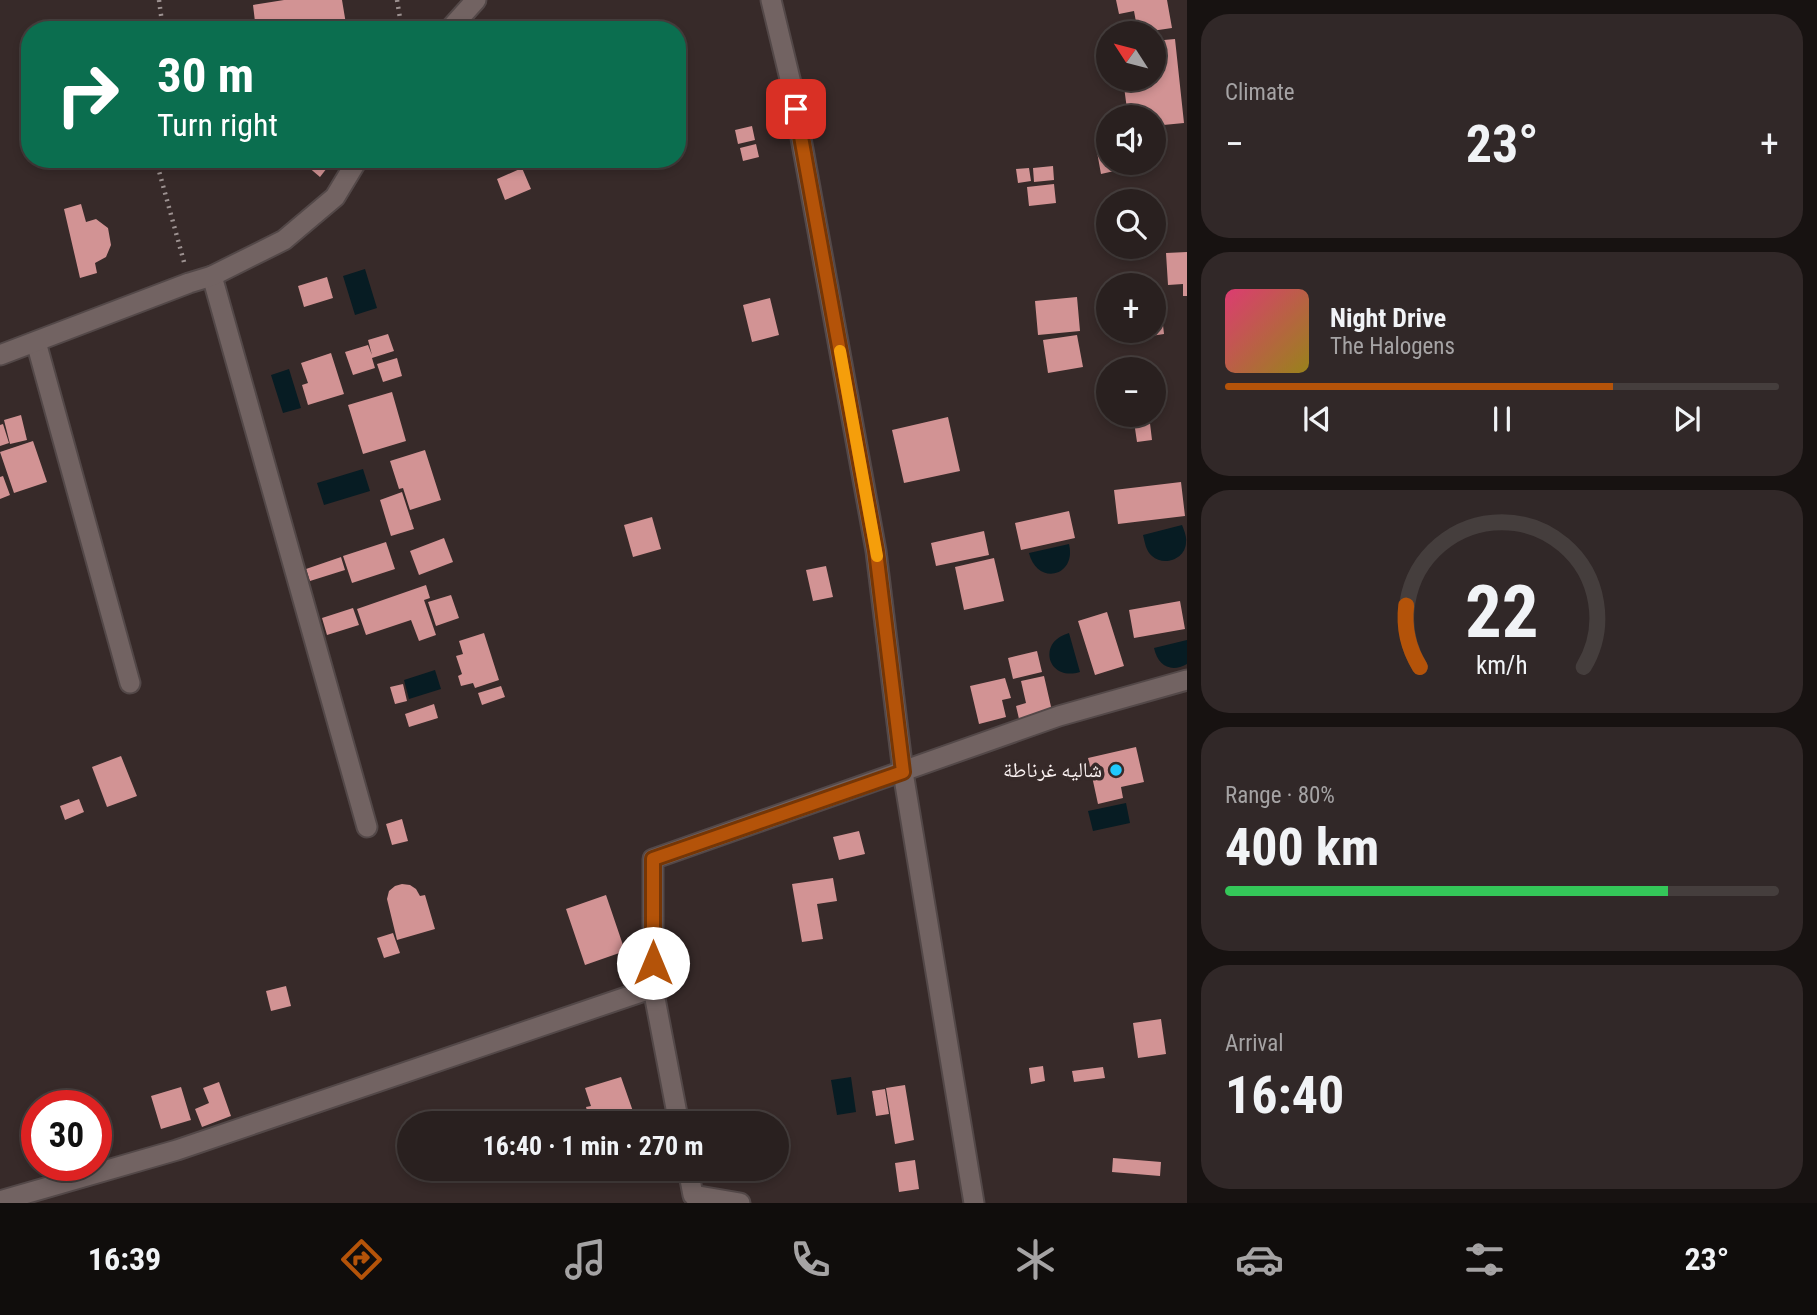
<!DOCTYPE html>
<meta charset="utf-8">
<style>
body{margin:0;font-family:"Roboto Condensed","Noto Naskh Arabic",sans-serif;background:#312828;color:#f1f3f6;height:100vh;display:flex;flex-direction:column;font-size:26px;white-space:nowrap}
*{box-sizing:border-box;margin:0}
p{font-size:23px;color:#a5a3a4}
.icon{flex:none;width:38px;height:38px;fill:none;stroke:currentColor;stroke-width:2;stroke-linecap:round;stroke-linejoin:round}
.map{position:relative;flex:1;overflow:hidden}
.side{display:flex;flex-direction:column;gap:14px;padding:14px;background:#171211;width:630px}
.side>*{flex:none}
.guide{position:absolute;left:21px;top:21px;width:665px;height:147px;border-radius:28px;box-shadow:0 4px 10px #0003,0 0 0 2px #453e3d;background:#0b6e4f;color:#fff;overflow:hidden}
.needle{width:46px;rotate:306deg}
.fabs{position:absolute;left:1096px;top:21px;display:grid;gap:14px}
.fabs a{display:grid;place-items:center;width:70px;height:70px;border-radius:50%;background:#29201f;box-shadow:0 4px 10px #0003,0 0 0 2px #453e3d;font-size:35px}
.speed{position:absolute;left:21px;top:1090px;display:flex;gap:14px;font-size:35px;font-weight:700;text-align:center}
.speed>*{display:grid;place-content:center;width:91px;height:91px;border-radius:50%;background:#29201f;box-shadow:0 4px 10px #0003,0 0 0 2px #453e3d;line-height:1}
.speed .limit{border:10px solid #d22;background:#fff;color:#111}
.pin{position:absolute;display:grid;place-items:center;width:60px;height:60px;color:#fff;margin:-30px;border-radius:14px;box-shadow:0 4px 10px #0006}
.me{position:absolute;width:77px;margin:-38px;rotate:0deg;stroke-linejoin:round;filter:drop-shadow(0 0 5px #0008)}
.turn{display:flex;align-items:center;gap:24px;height:147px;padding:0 21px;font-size:32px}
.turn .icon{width:91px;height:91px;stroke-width:2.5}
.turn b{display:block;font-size:49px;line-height:60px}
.big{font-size:52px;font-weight:700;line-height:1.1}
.side .card{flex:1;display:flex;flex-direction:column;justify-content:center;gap:10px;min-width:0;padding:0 24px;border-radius:28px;background:#312828}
.side .dial{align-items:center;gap:0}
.dial svg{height:182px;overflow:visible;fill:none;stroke:#453e3d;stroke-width:7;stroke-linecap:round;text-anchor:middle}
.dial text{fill:#f1f3f6;stroke:none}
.song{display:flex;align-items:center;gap:21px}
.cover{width:84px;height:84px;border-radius:10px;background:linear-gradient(135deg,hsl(340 70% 55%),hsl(50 70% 35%))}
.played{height:7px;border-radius:4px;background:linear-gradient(90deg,#b45309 70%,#453e3d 70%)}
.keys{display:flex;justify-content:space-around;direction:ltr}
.heat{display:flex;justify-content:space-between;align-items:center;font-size:38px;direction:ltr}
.charge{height:10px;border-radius:5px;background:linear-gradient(90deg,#34c759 80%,#453e3d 0)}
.trip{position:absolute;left:397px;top:1111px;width:392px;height:70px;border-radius:35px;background:#29201f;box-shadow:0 4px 10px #0003,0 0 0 2px #453e3d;font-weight:700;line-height:70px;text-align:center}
.tabs{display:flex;height:112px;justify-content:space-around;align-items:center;background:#100d0c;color:#a5a3a4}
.tabs .icon{width:49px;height:49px}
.tabs .on{color:#b45309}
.tabs b{font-size:32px;color:#f1f3f6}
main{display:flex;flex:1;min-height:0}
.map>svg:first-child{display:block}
.water{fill:#071c23}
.building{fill:#d29394}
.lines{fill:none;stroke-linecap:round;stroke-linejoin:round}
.minor-casing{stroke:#534848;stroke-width:23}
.tertiary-casing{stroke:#534848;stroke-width:23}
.path{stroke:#9d9291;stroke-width:4.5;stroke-dasharray:2 5;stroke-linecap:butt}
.minor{stroke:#726362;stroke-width:19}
.tertiary{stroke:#726362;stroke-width:19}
.route-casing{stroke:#753606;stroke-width:18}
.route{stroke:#b45309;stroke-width:12}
.slow{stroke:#f59e0b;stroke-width:12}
.poi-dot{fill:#20c9fd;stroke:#372a29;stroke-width:2.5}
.labels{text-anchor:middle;stroke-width:7;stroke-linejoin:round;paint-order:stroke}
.poi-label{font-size:21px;fill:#faf1f1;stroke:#372a29;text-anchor:end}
</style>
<main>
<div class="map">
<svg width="1187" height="1203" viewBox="0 0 1187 1203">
<rect width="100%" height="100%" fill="#372a29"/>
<!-- water -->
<path class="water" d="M365,269L377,308L355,315L343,276Z
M289,369L301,408L283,413L271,375Z
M363,469L370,491L324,505L317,483Z
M1182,525C1184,530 1187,537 1186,542C1186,559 1164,567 1152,556C1146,551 1145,543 1143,535Z
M1069,544C1077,577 1037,586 1029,553Z
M1069,633L1080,672C1048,682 1036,642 1069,633Z
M1187,640V664C1171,673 1158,666 1154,648Z
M435,670L441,689L409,699L404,680Z
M1126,803L1130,823L1093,831L1088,811Z
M851,1077L856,1112L837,1115L831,1080Z"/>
<!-- building -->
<path class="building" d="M284,0H342L347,30H256L253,5Z
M1116,0H1167L1172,28L1138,33L1134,11L1119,14Z
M1175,39L1184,123L1153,126V117H1128L1123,79H1153V41Z
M752,126L755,140L738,144L735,130Z
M1108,139V163H1131L1132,167L1101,174L1095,141Z
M756,144L759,157L743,161L740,148Z
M95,159H116V163L96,166Z
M312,159H334L320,177L307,166Z
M1053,166L1054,180L1034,182L1033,168Z
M522,168L531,189L505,200L497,179Z
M1029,168L1031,181L1018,183L1016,169Z
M1054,184L1056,203L1029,206L1027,187Z
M81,204L86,222L96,219L108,228L111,245L106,257L95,263L97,273L80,278L64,209Z
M1187,252V296H1183V284L1168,285L1166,253Z
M327,277L333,298L304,307L298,286Z
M1077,297L1080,331L1038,335L1035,301Z
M770,298L779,335L752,342L743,305Z
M1162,316L1164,334L1151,336V331H1153V317Z
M388,334L394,351L372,358L375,368L353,375L345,352L368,345L372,355L368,340Z
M1077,335L1083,367L1048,373L1043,340Z
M331,353L344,394L308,405L302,385L308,383L301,363Z
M397,358L402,376L383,382L377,364Z
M392,392L406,441L363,454L348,405Z
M21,415L27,440L10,444L4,420Z
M1133,415H1149L1152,440L1137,442Z
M948,417L960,471L904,483L892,430Z
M3,424L9,443L0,446V425Z
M33,441L47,482L14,493L0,452Z
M425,450L441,500L410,510L403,488L399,489L390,461Z
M3,476L10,495L0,499V477Z
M1181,482L1185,516L1118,524L1114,490Z
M402,492L414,529L391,536L380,500Z
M1069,511L1075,538L1021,550L1015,523Z
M652,517L661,549L633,557L624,525Z
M984,531L989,555L936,566L931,543Z
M444,538L453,562L419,575L410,551Z
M386,542L395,569L352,583L343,556Z
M341,557L345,570L310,581L306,569Z
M994,558L1004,601L964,610L955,567Z
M826,566L833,597L813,601L806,570Z
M426,585L430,598L424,600L436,635L419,641L411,620L366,635L357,609Z
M451,595L459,618L436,626L428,602Z
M1180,601L1185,629L1134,638L1129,610Z
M353,608L359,625L327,635L322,618Z
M1107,612L1124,666L1095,675L1078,621Z
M484,633L499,680L475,688L473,683L461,686L458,676L462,674L456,656L463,654L459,641Z
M1037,651L1042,672L1013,679L1008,658Z
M1044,676L1052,711L1019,719L1016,706L1026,703L1021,681Z
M1005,678L1011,698L1002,700L1006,717L979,724L970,686Z
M403,684L407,701L395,704L390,687Z
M501,686L505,697L482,705L478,693Z
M434,704L438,718L409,727L405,714Z
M1136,747L1144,782L1121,787L1123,798L1098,804L1088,758Z
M121,756L137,796L107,807L92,767Z
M79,799L84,812L65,820L60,806Z
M402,819L408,841L392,845L386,824Z
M859,831L865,854L839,860L833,837Z
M833,878L837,901L817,904L823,939L802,942L792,884Z
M402,884L410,885L416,889L420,896L425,895L435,929L397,940L387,899L389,891L395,886Z
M606,895L625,951L585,965L566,909Z
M393,933L400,953L384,958L377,938Z
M286,986L291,1006L271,1011L266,991Z
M1161,1019L1166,1054L1138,1058L1133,1023Z
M1043,1066L1045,1081L1031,1084L1029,1068Z
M1103,1067L1105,1078L1074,1082L1072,1071Z
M621,1077L636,1120L626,1124H574L589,1118L586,1107L591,1106L585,1088Z
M219,1082L231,1116L202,1127L195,1109L209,1103L203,1088Z
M905,1085L914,1140L895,1144L886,1088Z
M181,1087L191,1120L161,1129L151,1096Z
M885,1089L889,1114L876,1116L872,1091Z
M1113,1158L1161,1162L1160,1176L1112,1172Z
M915,1160L919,1189L899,1192L895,1163Z"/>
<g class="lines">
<defs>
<path id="minor" d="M212,276L367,827
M36,342L130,683
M679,1124L653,988V859L1059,716L1187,680
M688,1169L693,1195L740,1203
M0,1201L177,1150L653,988"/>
<path id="tertiary" d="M771,0L791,83L876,551L903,772L974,1203
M449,30L476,0
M0,355L189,283L212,276L284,240L335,197L358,159"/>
</defs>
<!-- minor casing -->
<use href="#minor" class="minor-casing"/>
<!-- tertiary casing -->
<use href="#tertiary" class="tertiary-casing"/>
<!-- path -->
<path class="path" d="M159,0L163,30
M397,0L402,30
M163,159L159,171L184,262"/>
<!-- minor -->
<use href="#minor" class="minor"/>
<!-- tertiary -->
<use href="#tertiary" class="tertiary"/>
</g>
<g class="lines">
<defs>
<path id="route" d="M653,963V859L903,772L876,551L796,109"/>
</defs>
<!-- route casing -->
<use href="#route" class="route-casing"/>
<!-- route -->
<use href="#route" class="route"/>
<!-- slow -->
<path class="slow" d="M840,351L877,556"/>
</g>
<!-- markers -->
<circle class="poi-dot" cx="1116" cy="770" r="7"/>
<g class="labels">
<!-- poi labels -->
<g class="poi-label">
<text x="1102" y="777">شاليه غرناطة</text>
</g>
</g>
</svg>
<div class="fabs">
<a><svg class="needle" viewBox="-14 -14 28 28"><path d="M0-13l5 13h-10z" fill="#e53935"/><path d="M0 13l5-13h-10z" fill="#a5a3a4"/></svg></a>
<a><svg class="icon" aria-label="sound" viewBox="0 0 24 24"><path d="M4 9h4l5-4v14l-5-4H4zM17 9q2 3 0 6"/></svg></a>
<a><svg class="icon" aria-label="search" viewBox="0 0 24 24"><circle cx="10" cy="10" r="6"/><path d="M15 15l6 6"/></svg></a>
<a>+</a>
<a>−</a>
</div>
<div class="speed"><div class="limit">30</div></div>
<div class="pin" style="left:796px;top:109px;background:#d93025"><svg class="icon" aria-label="arrive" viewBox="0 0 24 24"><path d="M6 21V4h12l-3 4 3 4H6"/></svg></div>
<svg class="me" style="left:653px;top:963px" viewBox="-20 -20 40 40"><circle r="19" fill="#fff"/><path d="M0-13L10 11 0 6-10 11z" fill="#b45309"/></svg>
<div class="trip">16:40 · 1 min · 270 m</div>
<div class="guide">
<div class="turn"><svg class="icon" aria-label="right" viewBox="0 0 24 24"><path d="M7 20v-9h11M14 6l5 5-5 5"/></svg><div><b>30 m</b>Turn right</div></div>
</div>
</div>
<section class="side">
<div class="card"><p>Climate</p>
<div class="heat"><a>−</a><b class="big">23°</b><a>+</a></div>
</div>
<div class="card">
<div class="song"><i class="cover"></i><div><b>Night Drive</b><p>The Halogens</p></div></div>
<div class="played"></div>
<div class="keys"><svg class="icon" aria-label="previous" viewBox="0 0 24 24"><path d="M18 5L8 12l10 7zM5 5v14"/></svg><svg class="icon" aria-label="pause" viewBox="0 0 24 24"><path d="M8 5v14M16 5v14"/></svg><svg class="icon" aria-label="next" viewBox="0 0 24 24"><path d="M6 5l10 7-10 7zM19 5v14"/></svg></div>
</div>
<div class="card dial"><svg viewBox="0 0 100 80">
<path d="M14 69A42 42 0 1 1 86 69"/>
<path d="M14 69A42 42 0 0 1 8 42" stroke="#b45309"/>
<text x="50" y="56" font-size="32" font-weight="700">22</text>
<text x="50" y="72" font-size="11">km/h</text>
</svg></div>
<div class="card"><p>Range · 80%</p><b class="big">400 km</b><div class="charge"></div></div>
<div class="card"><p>Arrival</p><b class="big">16:40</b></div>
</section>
</main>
<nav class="tabs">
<b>16:39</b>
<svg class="icon on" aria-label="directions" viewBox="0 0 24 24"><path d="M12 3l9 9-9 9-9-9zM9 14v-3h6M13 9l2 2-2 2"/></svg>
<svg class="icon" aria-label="music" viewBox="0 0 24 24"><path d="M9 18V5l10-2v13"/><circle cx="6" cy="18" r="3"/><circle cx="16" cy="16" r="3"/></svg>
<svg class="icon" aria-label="phone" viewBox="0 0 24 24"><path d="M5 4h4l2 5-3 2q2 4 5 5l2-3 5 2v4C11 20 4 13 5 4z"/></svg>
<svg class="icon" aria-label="climate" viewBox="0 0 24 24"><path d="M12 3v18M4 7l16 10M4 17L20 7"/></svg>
<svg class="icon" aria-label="car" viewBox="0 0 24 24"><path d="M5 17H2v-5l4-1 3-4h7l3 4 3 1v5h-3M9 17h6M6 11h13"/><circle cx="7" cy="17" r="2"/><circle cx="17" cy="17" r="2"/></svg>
<svg class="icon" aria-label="filters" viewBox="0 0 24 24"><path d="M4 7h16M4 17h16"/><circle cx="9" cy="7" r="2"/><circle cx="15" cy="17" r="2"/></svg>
<b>23°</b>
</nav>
